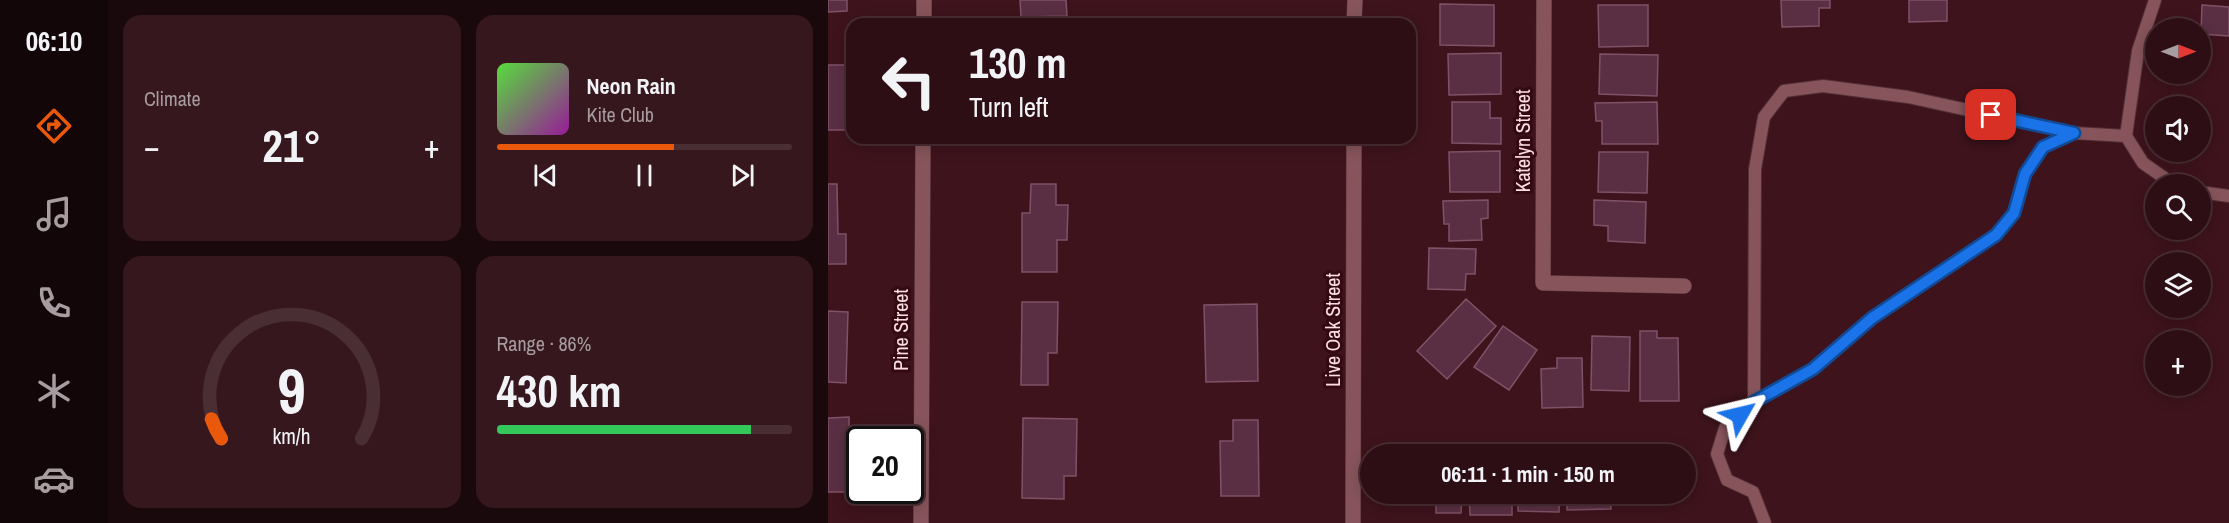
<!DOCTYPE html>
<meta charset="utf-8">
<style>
body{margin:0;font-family:"Archivo Narrow",sans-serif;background:#36171e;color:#f1f3f6;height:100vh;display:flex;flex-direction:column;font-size:22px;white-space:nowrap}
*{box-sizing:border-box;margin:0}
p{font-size:20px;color:#a79ca0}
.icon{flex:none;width:33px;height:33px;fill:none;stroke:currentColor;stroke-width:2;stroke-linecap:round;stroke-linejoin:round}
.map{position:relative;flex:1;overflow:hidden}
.side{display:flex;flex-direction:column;gap:15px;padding:15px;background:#19080c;width:720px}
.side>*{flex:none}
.top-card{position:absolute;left:18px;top:18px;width:570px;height:126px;border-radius:18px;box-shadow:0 3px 15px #0003,0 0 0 2px #492e34;background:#2e0e15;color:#f1f3f6;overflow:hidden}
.needle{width:39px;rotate:90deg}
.controls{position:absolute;left:1317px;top:18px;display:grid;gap:12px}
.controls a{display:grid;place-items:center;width:66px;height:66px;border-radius:50%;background:#2e0e15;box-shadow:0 3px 15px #0003,0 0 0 2px #492e34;font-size:30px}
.speed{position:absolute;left:18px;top:426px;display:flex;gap:12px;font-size:30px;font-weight:700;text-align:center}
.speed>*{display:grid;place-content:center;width:78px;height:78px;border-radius:50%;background:#2e0e15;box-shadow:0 3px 15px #0003,0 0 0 2px #492e34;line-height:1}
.speed .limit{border:3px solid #111;border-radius:9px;background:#fff;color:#111}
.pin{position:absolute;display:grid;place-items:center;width:51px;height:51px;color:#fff;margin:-26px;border-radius:12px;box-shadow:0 3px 9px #0006}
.me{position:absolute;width:66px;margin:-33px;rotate:53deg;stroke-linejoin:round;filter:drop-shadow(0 0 4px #0008)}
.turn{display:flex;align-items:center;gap:21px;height:126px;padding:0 24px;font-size:27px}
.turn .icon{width:78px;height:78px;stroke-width:2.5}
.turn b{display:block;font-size:42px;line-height:51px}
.big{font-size:45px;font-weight:700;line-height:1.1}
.side .widget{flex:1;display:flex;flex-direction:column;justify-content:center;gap:9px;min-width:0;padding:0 21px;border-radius:18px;background:#36171e}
.side .dial{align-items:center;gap:0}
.dial svg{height:156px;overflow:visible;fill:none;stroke:#492e34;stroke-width:7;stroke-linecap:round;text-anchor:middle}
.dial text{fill:#f1f3f6;stroke:none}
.song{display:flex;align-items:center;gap:18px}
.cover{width:72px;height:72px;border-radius:9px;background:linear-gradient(135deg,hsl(110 70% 55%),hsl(300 70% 35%))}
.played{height:6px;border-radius:3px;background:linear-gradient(90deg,#ea580c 60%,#492e34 60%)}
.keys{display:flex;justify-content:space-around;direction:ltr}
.heat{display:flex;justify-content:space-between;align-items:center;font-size:33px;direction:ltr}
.charge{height:9px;border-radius:4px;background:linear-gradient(90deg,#34c759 86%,#492e34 0)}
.side .tiles{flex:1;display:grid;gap:15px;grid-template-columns:repeat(2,1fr)}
.trip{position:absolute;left:532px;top:444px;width:336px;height:60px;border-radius:30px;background:#2e0e15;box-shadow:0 3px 15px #0003,0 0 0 2px #492e34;font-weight:700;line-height:60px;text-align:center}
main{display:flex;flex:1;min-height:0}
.tab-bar{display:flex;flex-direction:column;width:108px;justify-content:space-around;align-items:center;background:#120608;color:#a79ca0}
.tab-bar .icon{width:42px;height:42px}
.tab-bar .on{color:#ea580c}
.tab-bar b{font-size:27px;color:#f1f3f6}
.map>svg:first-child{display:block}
.building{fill:#5a2f43;stroke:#815267;stroke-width:1.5}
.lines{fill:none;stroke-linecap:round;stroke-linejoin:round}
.service-casing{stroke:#533136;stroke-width:14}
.minor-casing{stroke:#533136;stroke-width:16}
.tertiary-casing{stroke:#533136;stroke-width:16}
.service{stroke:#87545b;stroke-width:12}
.minor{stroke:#87545b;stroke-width:15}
.tertiary{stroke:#87545b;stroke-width:15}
.route-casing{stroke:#114b97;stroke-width:15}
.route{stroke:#1a73e8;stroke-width:10}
.labels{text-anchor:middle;stroke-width:6;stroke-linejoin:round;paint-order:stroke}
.street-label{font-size:20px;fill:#fddee1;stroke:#330913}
</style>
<main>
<nav class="tab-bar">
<b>06:10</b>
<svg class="icon on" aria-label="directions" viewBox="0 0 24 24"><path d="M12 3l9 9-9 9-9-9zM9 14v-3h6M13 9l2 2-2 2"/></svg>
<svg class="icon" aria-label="music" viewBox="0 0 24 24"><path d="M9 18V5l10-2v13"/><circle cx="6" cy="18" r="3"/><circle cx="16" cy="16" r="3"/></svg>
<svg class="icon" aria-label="phone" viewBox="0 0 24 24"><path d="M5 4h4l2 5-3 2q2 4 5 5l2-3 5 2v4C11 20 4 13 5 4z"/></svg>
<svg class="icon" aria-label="climate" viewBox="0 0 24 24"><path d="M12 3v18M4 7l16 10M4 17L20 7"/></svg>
<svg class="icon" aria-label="car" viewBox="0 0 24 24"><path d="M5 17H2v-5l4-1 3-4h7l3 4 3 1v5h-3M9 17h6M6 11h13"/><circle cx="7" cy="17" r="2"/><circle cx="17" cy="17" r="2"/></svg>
</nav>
<section class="side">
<div class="tiles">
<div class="widget"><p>Climate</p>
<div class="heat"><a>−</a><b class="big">21°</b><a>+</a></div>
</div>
<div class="widget">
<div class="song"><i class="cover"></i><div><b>Neon Rain</b><p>Kite Club</p></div></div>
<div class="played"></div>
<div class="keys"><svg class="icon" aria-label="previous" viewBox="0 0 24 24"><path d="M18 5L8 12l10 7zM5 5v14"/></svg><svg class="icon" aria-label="pause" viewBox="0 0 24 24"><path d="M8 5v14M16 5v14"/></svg><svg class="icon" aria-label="next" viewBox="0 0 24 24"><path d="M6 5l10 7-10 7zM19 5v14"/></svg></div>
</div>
<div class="widget dial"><svg viewBox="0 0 100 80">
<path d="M14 69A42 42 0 1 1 86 69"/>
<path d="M14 69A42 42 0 0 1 9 59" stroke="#ea580c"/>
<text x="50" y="56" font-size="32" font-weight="700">9</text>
<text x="50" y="72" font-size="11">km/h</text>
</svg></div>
<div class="widget"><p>Range · 86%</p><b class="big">430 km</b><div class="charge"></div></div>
</div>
</section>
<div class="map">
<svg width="1401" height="523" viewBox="0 0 1401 523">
<rect width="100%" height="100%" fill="#3e131c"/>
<!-- building -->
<path class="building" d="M0,0H19V11L0,12Z
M192,0H238L239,16L193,17Z
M953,0H1002V8H991V26L954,27Z
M1081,0H1119V21L1081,22Z
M612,4L666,5V46L612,45Z
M770,5H820V46L771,47Z
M1374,5L1401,7V36L1373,34Z
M673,53V94L621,95L620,54Z
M772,54L830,55L829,96L771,94Z
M0,65H18V130H0Z
M624,102H662V118H673V144L624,143Z
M829,102L830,144H774V121H768L767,103Z
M672,151V192H622L621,152Z
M771,152H820L819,193L770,192Z
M0,184H9L10,234H18V264H0Z
M203,184H228V205H240L239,240H229V272H194V213H202Z
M660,200V218L653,219L654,240L621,241V224H616L615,201Z
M766,200L818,202L817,243L780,241V226L766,225Z
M601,248L648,249L647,274H638L637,290L600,289Z
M638,299L668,326L619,379L589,351Z
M194,302H230L229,353H220V385H193Z
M429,304L430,381L378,382L376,305Z
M0,311L20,312L18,383L0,382Z
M675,326L709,350L681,390L646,367Z
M812,331H829V338H850L851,401H812Z
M764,336L802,337L801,391L763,390Z
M729,358H754L755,407L714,408L713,369L729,368Z
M21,417L22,492H0V418Z
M195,418L249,419L248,476H236V499L194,498Z
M405,420H430L431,496H393L392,441H405Z
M593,494H634L633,513H608V504H593Z
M641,494H684V515H642Z
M690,494H732L731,512L690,511Z
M739,494H782L783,509L739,510Z"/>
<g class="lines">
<defs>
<path id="service" d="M1246,133L1298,136L1315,163L1345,184
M1298,136L1310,51L1327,0
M1372,192L1401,196
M926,402L927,169L936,117L956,91L995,86L1080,97L1246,133L1215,147L1197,174L1186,213L1168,235L1044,318L985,369L926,402L897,428L889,454L899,480L925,492L937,523"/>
<path id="minor" d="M716,0L715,283L856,286
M96,24V0
M93,523L95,138"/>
<path id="tertiary" d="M526,24L527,0
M525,523L526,138"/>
</defs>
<!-- service casing -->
<use href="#service" class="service-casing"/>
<!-- minor casing -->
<use href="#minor" class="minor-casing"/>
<!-- tertiary casing -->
<use href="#tertiary" class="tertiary-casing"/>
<!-- service -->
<use href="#service" class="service"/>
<!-- minor -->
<use href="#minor" class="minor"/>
<!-- tertiary -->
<use href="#tertiary" class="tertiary"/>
</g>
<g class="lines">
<defs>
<path id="route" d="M912,415L926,402L985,369L1044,318L1168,235L1186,213L1197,174L1215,147L1246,133L1163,115"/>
</defs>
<!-- route casing -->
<use href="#route" class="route-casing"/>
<!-- route -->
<use href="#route" class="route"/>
</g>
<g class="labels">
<!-- street labels -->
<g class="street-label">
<text transform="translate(695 141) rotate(-90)" y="7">Katelyn Street</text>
<text transform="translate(73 330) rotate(-90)" y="7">Pine Street</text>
<text transform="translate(505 330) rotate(-90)" y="7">Live Oak Street</text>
</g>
</g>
</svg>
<div class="controls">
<a><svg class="needle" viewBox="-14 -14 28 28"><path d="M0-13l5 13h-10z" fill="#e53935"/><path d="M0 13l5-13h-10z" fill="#a79ca0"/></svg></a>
<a><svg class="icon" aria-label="sound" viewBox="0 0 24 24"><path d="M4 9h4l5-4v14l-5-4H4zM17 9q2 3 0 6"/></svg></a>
<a><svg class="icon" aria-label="search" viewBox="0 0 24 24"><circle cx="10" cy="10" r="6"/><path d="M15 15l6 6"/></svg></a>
<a><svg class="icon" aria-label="layers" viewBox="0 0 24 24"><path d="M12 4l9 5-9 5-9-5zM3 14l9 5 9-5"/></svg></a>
<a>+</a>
</div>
<div class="speed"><div class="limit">20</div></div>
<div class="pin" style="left:1163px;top:115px;background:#d93025"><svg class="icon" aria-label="arrive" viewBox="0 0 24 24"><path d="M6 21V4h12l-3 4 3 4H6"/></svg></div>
<svg class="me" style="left:912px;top:415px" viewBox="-20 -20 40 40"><path d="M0-17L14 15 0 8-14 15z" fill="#1a73e8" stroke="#fff" stroke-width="4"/></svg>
<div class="trip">06:11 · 1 min · 150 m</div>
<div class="top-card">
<div class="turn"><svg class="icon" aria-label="left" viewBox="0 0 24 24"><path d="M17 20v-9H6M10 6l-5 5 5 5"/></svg><div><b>130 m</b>Turn left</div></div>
</div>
</div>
</main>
